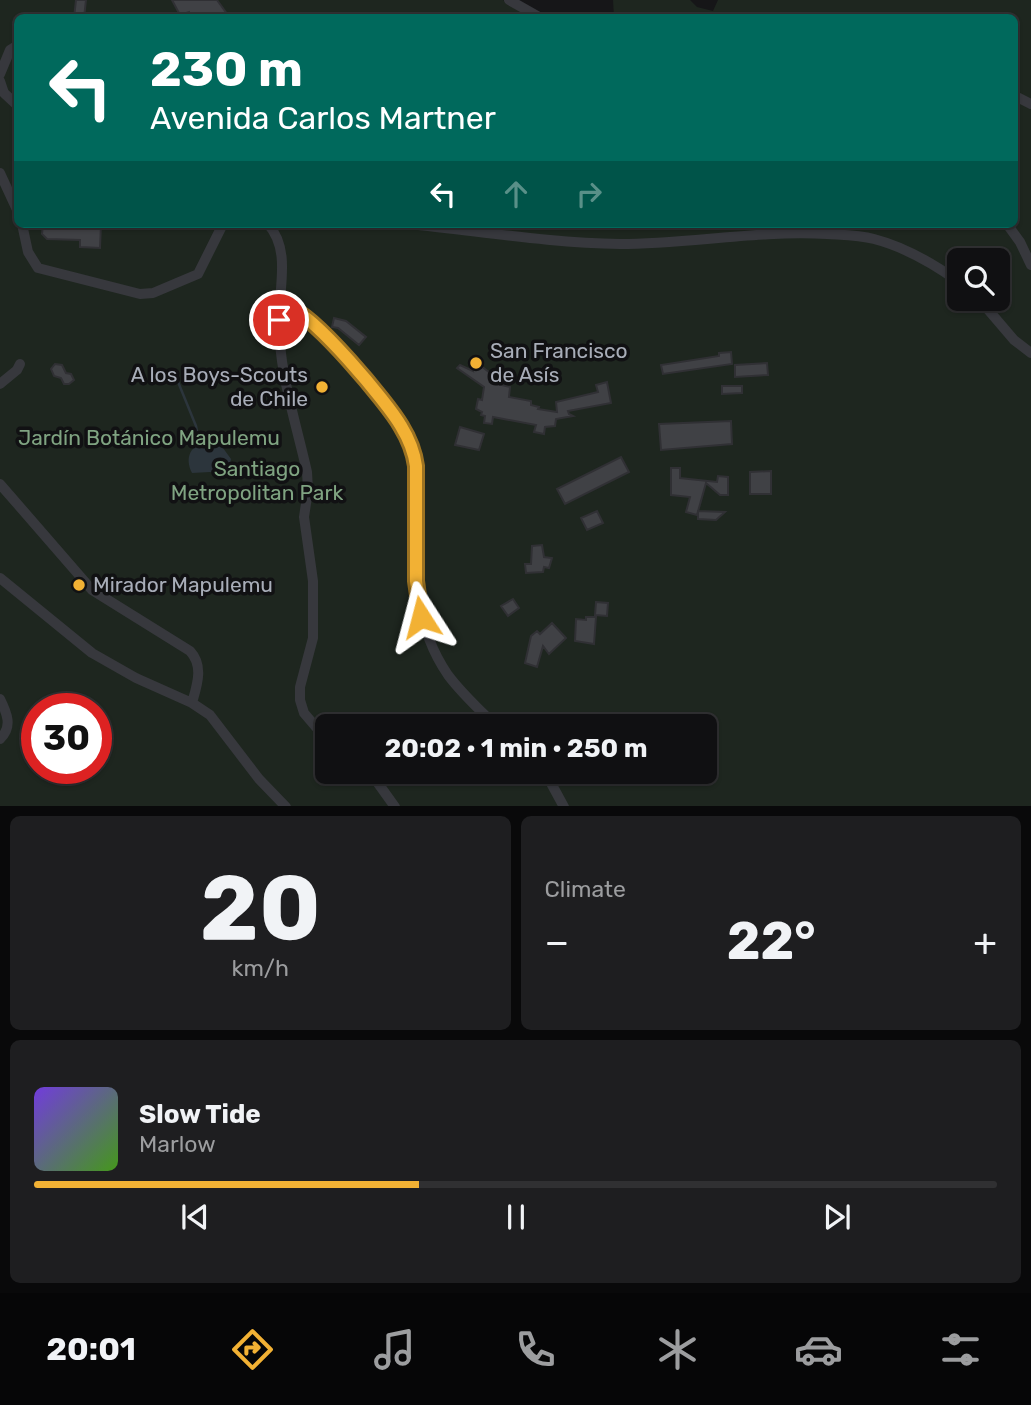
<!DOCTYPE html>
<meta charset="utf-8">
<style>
body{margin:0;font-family:Rubik,sans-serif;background:#1e1e20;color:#f1f3f6;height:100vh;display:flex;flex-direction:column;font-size:26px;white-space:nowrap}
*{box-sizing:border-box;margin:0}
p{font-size:23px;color:#9c9d9f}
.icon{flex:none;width:38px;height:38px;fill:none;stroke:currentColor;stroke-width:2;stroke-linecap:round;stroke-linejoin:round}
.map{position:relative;height:806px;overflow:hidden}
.panel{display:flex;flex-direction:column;gap:10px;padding:10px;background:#09090a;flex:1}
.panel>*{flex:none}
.hud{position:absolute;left:14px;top:14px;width:1004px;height:214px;border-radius:10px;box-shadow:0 2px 5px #0004,0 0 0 2px #303032;background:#00695c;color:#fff;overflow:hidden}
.tools{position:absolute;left:947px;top:248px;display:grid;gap:14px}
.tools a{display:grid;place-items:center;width:63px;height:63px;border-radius:10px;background:#101012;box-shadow:0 2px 5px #0004,0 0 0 2px #303032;font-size:35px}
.speed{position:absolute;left:21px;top:693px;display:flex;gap:14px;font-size:35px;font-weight:700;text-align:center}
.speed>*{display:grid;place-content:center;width:91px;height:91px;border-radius:50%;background:#101012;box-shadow:0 2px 5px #0004,0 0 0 2px #303032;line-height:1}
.speed .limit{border:10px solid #d22;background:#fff;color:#111}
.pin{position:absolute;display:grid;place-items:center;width:60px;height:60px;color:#fff;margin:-30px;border:4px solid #fff;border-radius:50%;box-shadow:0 2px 7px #0007}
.me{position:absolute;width:77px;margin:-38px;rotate:351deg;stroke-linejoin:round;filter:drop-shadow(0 0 5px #0008)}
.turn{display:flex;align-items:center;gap:24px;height:147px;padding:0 21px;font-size:32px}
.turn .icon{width:91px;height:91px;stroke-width:2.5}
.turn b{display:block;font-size:49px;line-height:60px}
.lanes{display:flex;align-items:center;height:66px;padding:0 21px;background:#0003;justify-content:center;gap:35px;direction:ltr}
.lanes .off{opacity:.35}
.big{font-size:52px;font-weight:700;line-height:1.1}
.panel .card{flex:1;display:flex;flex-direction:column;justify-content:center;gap:10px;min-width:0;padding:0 24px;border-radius:10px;background:#1e1e20}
.panel .dial{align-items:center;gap:0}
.dial b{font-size:91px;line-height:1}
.song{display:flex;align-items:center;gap:21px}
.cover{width:84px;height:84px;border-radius:10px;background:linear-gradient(135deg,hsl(260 70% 55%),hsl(100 70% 35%))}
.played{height:7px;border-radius:4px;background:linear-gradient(90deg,#f2b134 40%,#303032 40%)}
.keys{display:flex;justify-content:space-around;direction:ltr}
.heat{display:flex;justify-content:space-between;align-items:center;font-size:38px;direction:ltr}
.panel .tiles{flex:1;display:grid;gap:10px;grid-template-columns:1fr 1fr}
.card:last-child{grid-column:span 2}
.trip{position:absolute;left:315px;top:714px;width:402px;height:70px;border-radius:10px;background:#101012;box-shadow:0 2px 5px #0004,0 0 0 2px #303032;font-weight:700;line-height:70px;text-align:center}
.tabs{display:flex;height:112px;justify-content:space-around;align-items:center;background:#060607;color:#9c9d9f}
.tabs .icon{width:49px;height:49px}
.tabs .current{color:#f2b134}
.tabs b{font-size:32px;color:#f1f3f6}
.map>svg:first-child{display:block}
.green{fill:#1e261f;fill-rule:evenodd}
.water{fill:#2c353c}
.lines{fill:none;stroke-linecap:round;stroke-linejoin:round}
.stream{stroke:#2c353c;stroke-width:2.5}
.building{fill:#404145;stroke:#303034;stroke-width:2}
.minor{stroke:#37383d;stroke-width:10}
.route-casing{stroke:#9d7322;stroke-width:18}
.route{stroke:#f2b134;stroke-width:12}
.poi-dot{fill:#f2b134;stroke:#111113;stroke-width:2.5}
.labels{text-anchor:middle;stroke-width:7;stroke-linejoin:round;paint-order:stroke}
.poi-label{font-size:21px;fill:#a8adb8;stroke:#111113;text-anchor:start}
.park-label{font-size:21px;fill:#7fa381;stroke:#111113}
</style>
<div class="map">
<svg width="1031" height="807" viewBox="0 0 1031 807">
<rect width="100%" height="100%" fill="#161618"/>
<!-- green -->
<path class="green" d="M0,0H503L535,17L18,18V224H1015V18H614L613,0H690L697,7L713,11L718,0H1031V806H0ZM959,261H998V299H959ZM37,709H96V768H37ZM327,726H705V772H327Z"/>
<!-- water -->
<path class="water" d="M208,442L223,448L231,459L228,473L221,476L210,472L192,473C184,457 191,444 208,442Z"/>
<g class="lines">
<!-- stream -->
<path class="stream" d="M174,372L196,426L199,443"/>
</g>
<!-- building -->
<path class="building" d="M76,0H86L84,18H74Z
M172,0H217L230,18H190L189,12L180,15Z
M43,224H101L100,248L80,247V240L47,239L42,234Z
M334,318L346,321L366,337L359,345L338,328L332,327Z
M731,352L732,364L663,374L661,365L719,356V353Z
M479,358L481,366L494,376L490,382L510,387L509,397L531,401V405L539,407L538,409L557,412L556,402L598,392L596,385L607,382L611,403L568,411L569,414L573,416L556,419L555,426L545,427L544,434L534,432L536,425L493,417L492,424L484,423L485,416L481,415L482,412L476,409L478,399L482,400L484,387L457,368L460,365L473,371L471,360Z
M767,363L768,375L735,377V365Z
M55,364L62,365L66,373L71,374L74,380L69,384H64L61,378L54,376L51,369Z
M722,386H742V393L722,394Z
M731,421L732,444L661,450L659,424Z
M460,427L484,434L479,450L455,445Z
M621,457L629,472L565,504L557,489Z
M671,468H680V478L717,482L718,476L728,477V495H720L706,483L697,515L686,512L690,497L671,495Z
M771,471V494H750V472Z
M597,511L603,523L587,530L581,518Z
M698,511L725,512L716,520L698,519Z
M542,545L544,557L552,558L549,568L544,567L543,572L526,573L525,564H531L532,546Z
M513,599L519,608L508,616L501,606Z
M596,602L608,603L607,616L595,615Z
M586,617H596L594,644L575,641L576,619L586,620Z
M552,623L566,638L549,654L543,646L537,667L525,663L531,636L537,631L540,634Z"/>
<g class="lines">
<!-- minor -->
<path class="minor" d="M509,0L541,18
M0,74L10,50L18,45
M0,81L4,93L18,106
M1015,96L1031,104
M0,173L18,212
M22,224L28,252L38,268L140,294L153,293L198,274L223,224
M268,224C291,250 279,287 279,318C278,370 296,422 307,472L308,490L304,517L313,581V638L300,687V700L304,713L327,740
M408,224C479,231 549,243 620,244C689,244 757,230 827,234C843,235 859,235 874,239C905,247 934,264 959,282
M1007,224L1020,242L1031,265
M979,299L1014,340L1031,353
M279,315L291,309C314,314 388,403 401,426C409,439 414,451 416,466C418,538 404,612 448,675C462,694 480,710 496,726
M0,384L17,370L20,364
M0,484L92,590L190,651C204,666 197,685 192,703
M0,578L92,653L136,678L192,703L210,715L259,779L286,807
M0,699C7,713 13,727 0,739
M370,772L395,807
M545,772L564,807"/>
</g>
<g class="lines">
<defs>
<path id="route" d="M279,320V314L291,309C313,314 388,403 401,426C409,439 414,451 416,466V581L421,617"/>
</defs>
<!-- route casing -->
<use href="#route" class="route-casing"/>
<!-- route -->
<use href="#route" class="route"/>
</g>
<!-- markers -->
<g class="poi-dot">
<circle cx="476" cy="363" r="7"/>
<circle cx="322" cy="387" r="7"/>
<circle cx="79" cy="585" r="7"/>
</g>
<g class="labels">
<!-- poi labels -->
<g class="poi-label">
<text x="490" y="358">San Francisco<tspan x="490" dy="24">de Asís</tspan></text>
<text x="308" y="382" text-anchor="end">A los Boys-Scouts<tspan x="308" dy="24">de Chile</tspan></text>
<text x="93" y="592">Mirador Mapulemu</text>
</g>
<!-- park labels -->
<g class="park-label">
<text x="149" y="445">Jardín Botánico Mapulemu</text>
<text x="257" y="476">Santiago<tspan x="257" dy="24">Metropolitan Park</tspan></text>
</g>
</g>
</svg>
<div class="tools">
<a><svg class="icon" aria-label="search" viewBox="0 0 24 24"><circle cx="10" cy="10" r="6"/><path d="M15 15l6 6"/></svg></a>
</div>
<div class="speed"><div class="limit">30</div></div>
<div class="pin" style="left:279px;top:320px;background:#d93025"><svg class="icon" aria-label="arrive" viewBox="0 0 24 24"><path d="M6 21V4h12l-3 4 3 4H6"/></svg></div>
<svg class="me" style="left:421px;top:617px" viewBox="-20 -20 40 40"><path d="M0-17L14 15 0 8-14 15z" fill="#f2b134" stroke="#fff" stroke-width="4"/></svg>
<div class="trip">20:02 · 1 min · 250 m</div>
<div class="hud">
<div class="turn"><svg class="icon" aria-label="left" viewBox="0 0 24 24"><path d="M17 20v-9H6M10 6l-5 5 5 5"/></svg><div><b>230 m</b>Avenida Carlos Martner</div></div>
<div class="lanes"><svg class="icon" aria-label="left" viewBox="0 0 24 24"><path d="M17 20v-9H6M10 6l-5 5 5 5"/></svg><svg class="icon off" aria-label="ahead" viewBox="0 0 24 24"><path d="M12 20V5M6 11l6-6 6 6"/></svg><svg class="icon off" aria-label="right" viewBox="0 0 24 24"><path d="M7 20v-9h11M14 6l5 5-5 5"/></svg></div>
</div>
</div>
<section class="panel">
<div class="tiles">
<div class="card dial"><b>20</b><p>km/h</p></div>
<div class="card"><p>Climate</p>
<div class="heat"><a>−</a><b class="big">22°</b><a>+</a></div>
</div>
<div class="card">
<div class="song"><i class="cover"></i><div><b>Slow Tide</b><p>Marlow</p></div></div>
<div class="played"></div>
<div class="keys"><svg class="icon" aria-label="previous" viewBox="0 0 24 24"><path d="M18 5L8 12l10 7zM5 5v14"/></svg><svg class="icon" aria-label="pause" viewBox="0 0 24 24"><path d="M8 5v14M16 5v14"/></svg><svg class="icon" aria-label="next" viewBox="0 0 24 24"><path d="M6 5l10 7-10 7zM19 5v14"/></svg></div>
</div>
</div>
</section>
<nav class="tabs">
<b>20:01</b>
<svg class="icon current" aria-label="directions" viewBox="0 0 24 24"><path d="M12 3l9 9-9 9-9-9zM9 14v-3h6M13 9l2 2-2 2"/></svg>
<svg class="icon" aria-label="music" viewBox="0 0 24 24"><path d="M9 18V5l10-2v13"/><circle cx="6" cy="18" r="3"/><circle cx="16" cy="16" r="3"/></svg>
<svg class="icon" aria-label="phone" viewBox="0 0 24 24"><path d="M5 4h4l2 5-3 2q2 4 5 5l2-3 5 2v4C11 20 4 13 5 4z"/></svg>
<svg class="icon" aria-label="climate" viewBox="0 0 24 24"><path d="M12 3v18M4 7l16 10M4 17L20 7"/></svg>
<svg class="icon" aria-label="car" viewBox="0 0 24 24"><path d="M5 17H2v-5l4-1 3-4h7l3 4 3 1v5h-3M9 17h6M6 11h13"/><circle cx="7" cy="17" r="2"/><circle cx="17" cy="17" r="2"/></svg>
<svg class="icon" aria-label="filters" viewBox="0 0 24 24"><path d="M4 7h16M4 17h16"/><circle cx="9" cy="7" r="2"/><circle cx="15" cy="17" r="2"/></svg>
</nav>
